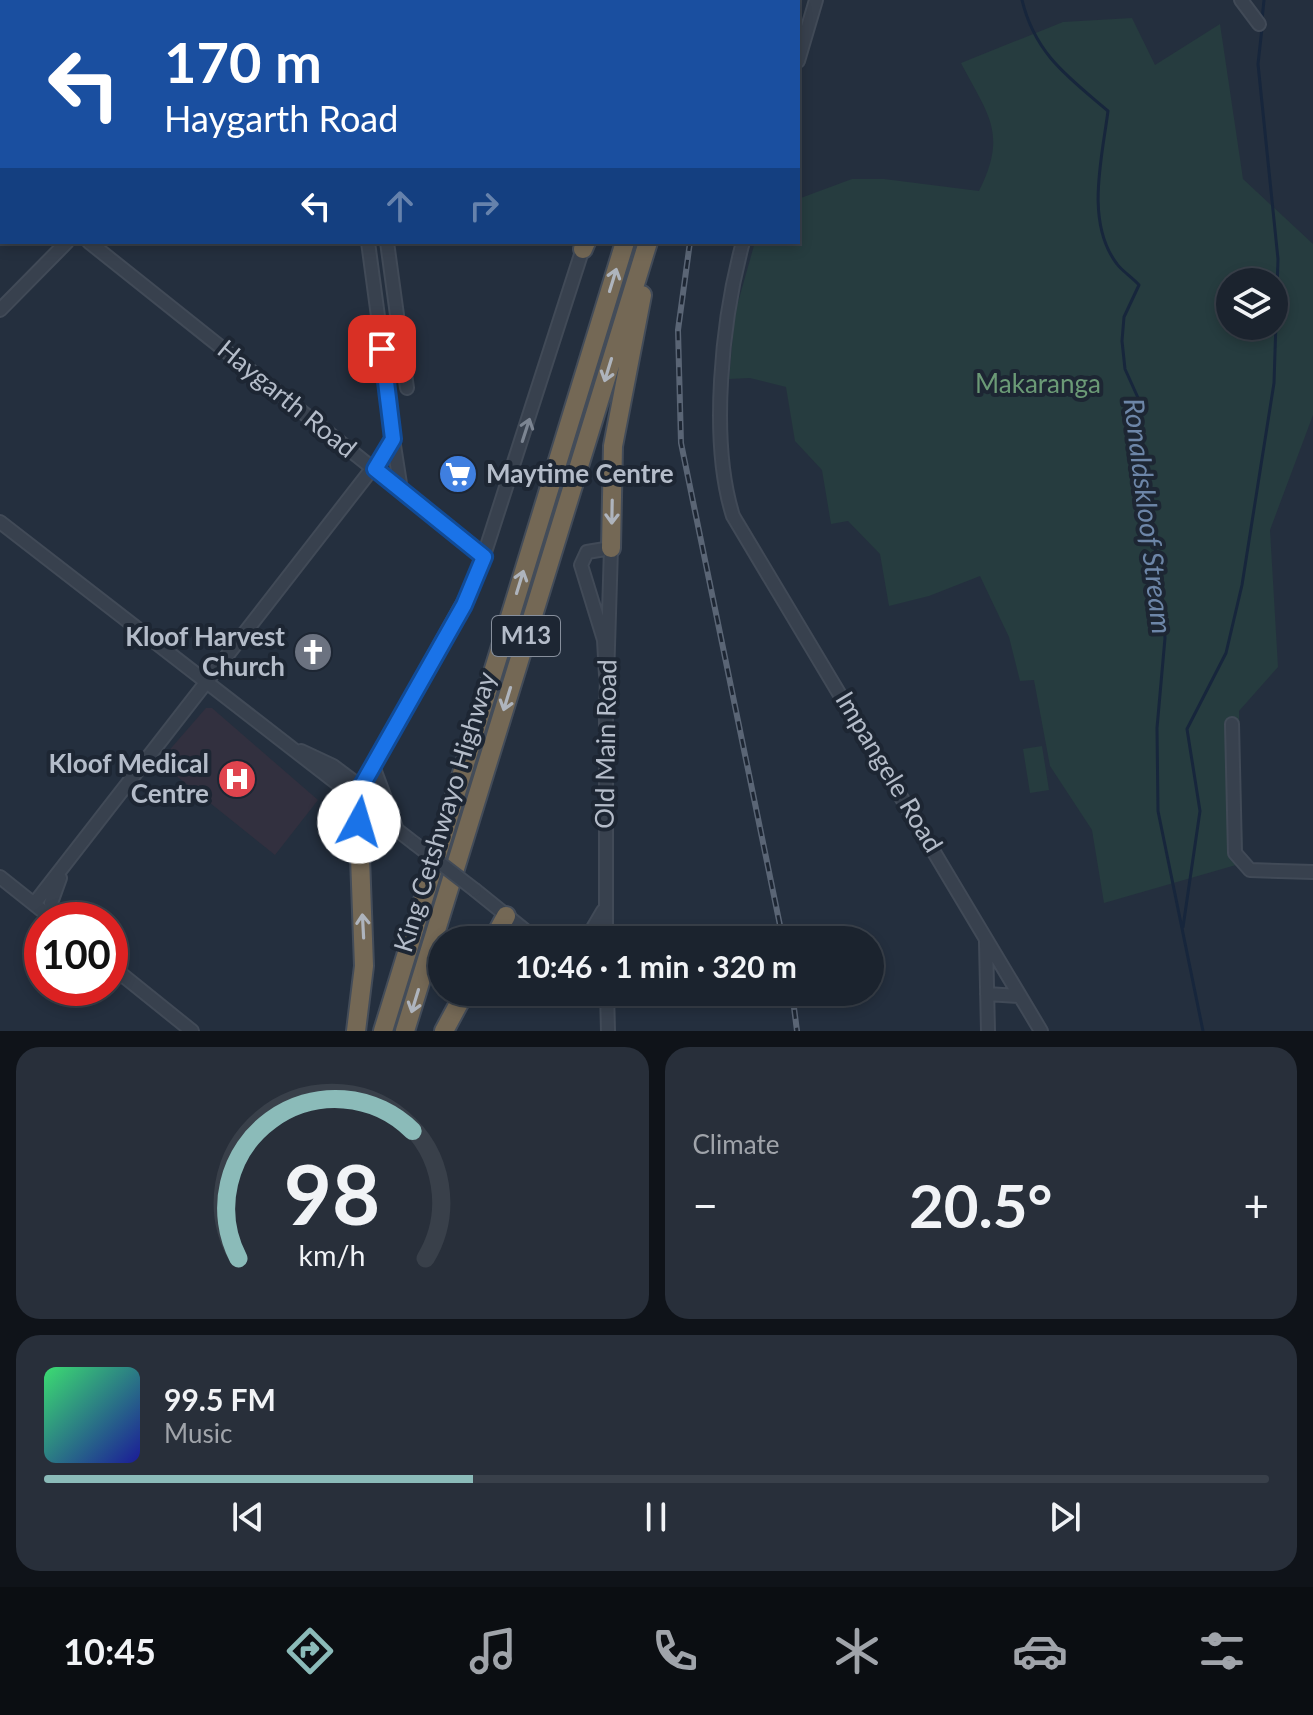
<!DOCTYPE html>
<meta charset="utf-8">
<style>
body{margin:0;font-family:Lato,sans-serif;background:#282f3a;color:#f1f3f6;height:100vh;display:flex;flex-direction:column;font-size:30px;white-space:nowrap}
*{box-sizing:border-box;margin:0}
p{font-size:26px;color:#a0a4aa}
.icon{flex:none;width:44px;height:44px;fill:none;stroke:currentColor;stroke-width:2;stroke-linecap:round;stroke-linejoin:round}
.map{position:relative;height:1031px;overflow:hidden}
.details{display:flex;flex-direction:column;gap:16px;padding:16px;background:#0f1319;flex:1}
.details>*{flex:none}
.banner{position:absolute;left:0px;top:0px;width:800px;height:244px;box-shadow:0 4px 12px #0003,0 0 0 2px #39404a;background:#1a4fa0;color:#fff;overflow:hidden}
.tools{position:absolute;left:1216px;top:268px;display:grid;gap:16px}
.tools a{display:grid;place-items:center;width:72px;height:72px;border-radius:50%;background:#1b232e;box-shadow:0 4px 12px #0003,0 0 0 2px #39404a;font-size:40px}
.speed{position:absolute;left:24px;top:902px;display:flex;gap:16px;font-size:40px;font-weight:700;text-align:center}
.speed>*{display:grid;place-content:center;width:104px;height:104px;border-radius:50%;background:#1b232e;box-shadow:0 4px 12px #0003,0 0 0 2px #39404a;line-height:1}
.speed .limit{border:12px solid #d22;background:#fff;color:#111}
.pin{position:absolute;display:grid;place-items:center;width:68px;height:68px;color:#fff;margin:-34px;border-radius:16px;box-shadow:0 4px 12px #0006}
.me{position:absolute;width:88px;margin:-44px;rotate:6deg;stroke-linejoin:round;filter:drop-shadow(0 0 6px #0008)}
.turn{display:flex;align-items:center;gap:28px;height:168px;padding:0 32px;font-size:36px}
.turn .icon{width:104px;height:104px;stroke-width:2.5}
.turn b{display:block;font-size:56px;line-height:68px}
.lanes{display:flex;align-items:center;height:76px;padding:0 32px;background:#0003;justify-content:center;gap:40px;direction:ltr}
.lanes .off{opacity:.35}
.big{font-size:60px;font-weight:700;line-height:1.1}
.details .tile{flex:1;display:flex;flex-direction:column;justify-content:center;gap:12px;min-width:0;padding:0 28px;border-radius:24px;background:#282f3a}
.details .dial{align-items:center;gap:0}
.dial svg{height:208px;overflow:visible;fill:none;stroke:#39404a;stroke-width:7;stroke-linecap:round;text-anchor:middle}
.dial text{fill:#f1f3f6;stroke:none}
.song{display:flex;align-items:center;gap:24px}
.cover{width:96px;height:96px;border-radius:12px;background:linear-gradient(135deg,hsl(140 70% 55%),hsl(240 70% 35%))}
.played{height:8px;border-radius:4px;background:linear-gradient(90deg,#8bbbb9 35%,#39404a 35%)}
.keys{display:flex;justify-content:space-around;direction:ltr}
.heat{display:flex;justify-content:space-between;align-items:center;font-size:44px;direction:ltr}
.details .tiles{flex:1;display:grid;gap:16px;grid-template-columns:1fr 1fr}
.tile:last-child{grid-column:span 2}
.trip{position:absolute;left:428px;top:926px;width:456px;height:80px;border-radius:40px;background:#1b232e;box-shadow:0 4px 12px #0003,0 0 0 2px #39404a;font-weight:700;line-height:80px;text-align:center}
.dock{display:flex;height:128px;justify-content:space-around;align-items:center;background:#0b0e12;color:#a0a4aa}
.dock .icon{width:56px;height:56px}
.dock .active{color:#8bbbb9}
.dock b{font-size:36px;color:#f1f3f6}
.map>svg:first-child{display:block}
.medical{fill:#32303f}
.green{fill:#263c3f;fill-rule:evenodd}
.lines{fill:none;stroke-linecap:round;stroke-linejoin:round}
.stream{stroke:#17263c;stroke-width:3}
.minor-casing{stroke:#414a57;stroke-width:16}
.highway-casing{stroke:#434c59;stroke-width:22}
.minor{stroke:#38414e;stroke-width:12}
.highway{stroke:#746855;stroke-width:18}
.rail-casing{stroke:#5a6575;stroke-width:6}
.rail{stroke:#1d2633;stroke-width:3;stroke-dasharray:9;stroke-linecap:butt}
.minor-bridge-casing{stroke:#414a57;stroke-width:16;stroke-linecap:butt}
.minor-bridge{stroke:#38414e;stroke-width:12}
.oneway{stroke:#aeb4bd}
.oneway2{stroke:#7c8592}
.route-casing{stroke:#114b97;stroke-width:20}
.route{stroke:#1a73e8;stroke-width:14}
.labels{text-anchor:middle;stroke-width:8;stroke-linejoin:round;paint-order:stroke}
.shield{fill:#1d2633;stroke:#878f9c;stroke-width:2}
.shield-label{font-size:24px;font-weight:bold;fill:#b4bcc9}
.park-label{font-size:26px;fill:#6b9a76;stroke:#1d2633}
.street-label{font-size:26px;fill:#b4bcc9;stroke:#1d2633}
.poi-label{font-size:26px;font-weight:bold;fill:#b4bcc9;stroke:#1d2633;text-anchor:end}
.water-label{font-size:28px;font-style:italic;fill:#6d86a8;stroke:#1d2633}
</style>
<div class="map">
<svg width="1313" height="1031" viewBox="0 0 1313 1031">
<rect width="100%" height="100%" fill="#242f3e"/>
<!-- medical -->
<path class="medical" d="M206,708H212L318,800L275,855L159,762Z"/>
<!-- green -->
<path class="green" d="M1132,18L1155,65L1220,24L1243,179L1313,244V415L1270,530L1278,667L1239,711L1243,863L1104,903L1092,830L1050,766L1034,680L1020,681L1009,637L980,576L929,596L889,606L880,554L848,521L831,524L822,470L795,441L786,387L750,378L729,379L735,313L755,242H798V199L852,179H884L979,191C1008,133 988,115 961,63L1063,22ZM1230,282H1274V326H1230Z
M1042,746L1049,790L1030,793L1023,749Z"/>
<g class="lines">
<!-- stream -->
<path class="stream" d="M1022,0C1035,54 1068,77 1108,111C1102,158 1085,222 1117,264C1122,271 1132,277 1139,285L1124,317L1122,341L1125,369L1139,400L1136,443L1159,570L1165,638L1157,728L1158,811L1203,1031
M60,2L62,0
M1262,20L1264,0
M0,57L2,55
M1183,927L1200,811L1187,729L1226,653L1242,585L1274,383L1278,259L1258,64L1262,28"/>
<defs>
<path id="minor" d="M351,0L352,2
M1241,0L1259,24
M239,2L241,0
M470,2L471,0
M798,61L816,0
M0,168L2,169
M89,242L484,557
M387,242L407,388
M743,242C722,319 709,440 733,516L1041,1031
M0,310L67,242
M393,439L401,490
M0,522L414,843
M1232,724L1235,853L1250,870L1313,872
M301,751L333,766L361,787
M373,766L397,830
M358,803L361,787L477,577L585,242
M0,877L54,920
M475,890L537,940
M34,904L389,447L393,428L368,242
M56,920L51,903L60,878
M586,940L603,911
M606,940V711L611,548L587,552L581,565L604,640L606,675
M986,942L988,1031
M110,965L192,1031
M607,992L608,1031
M987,994L1019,996"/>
<path id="highway" d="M689,2L690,0
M721,2L722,0
M583,249L586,242
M611,548L613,446L642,295
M493,940L506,916
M356,1031L364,966L358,803
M383,1031L625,242
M405,1031L648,242
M444,1031L465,992"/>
</defs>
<!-- minor casing -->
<use href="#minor" class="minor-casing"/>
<!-- highway casing -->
<use href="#highway" class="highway-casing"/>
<!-- minor -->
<use href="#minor" class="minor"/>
<!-- highway -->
<use href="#highway" class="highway"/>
<defs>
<path id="rail" d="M761,2V0
M690,242L678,330L681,443L783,940
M792,992L797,1031"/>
</defs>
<!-- rail casing -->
<use href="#rail" class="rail-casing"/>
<!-- rail -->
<use href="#rail" class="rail"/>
<defs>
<path id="minor-bridge" d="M414,843L475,890"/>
</defs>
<!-- minor-bridge casing -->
<use href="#minor-bridge" class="minor-bridge-casing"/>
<!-- minor-bridge -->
<use href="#minor-bridge" class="minor-bridge"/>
</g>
<!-- one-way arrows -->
<defs><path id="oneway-shaft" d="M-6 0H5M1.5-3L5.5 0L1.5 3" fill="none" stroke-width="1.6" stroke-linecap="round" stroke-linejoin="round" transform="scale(2)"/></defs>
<g class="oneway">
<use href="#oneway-shaft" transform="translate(613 280) rotate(-73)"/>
<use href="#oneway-shaft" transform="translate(608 370) rotate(107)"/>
<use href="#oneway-shaft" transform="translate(612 512) rotate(91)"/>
<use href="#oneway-shaft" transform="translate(520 582) rotate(-73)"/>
<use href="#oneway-shaft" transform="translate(507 699) rotate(107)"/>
<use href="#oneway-shaft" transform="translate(363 926) rotate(-93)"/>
<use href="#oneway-shaft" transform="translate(415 1001) rotate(107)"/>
</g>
<use class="oneway2" href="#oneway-shaft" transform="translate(526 430) rotate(-72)"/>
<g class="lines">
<defs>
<path id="route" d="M359,822L361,787L464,605L484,557L375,469L393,439L382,349"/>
</defs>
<!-- route casing -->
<use href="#route" class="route-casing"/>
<!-- route -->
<use href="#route" class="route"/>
</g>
<!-- icons -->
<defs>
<symbol id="supermarket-disc" viewBox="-11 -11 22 22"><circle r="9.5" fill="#3f7fe0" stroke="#1d2633"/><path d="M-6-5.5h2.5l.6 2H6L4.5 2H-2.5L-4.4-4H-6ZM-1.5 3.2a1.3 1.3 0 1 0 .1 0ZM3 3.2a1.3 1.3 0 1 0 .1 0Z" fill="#fff"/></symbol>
<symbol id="church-disc" viewBox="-11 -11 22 22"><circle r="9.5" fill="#6b7280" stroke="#1d2633"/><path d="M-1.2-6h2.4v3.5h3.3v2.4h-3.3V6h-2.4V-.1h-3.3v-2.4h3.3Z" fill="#fff"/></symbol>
<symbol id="hospital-disc" viewBox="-11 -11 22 22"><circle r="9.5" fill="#e0444e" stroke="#1d2633"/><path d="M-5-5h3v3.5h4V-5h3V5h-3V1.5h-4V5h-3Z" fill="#fff"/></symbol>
</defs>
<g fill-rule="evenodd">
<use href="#supermarket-disc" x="436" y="452" width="44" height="44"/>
<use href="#church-disc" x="291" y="630" width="44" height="44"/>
<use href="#hospital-disc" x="215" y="757" width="44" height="44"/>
</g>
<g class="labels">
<!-- shield labels -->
<rect class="shield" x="492" y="616" width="68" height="40" rx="6"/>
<g class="shield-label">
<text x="526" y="644">M13</text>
</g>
<!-- park labels -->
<g class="park-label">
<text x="1038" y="393">Makaranga</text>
</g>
<!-- street labels -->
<g class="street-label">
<text transform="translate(287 399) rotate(39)" y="9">Haygarth Road</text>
<text transform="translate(606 744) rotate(-89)" y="9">Old Main Road</text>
<text transform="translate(889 772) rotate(59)" y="9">Impangele Road</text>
<text transform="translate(445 812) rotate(-73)" y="9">King Cetshwayo Highway</text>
</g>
<!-- poi labels -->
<g class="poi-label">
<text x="486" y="483" text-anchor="start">Maytime Centre</text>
<text x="285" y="646">Kloof Harvest<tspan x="285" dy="30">Church</tspan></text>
<text x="209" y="773">Kloof Medical<tspan x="209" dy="30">Centre</tspan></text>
</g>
<!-- water labels -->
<g class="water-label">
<text transform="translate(1148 516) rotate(83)" y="10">Ronaldskloof Stream</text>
</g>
</g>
</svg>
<div class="tools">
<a><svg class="icon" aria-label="layers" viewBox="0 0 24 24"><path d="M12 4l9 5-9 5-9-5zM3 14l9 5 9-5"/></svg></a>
</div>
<div class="speed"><div class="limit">100</div></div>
<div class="pin" style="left:382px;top:349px;background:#d93025"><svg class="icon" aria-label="arrive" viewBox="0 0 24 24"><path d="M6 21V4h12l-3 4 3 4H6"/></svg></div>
<svg class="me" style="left:359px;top:822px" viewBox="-20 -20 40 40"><circle r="19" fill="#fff"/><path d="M0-13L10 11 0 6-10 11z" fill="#1a73e8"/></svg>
<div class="trip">10:46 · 1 min · 320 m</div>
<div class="banner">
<div class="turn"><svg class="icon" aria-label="left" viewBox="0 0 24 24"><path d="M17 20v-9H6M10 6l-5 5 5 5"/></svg><div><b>170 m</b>Haygarth Road</div></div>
<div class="lanes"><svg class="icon" aria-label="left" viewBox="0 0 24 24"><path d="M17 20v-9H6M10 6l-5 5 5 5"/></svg><svg class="icon off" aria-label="ahead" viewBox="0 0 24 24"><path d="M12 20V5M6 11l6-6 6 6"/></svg><svg class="icon off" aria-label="right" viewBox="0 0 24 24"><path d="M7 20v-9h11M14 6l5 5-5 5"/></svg></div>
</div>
</div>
<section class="details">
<div class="tiles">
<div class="tile dial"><svg viewBox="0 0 100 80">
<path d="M14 69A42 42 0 1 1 86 69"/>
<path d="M14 69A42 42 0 0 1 81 20" stroke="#8bbbb9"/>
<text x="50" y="56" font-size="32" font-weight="700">98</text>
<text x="50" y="72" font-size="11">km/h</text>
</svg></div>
<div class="tile"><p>Climate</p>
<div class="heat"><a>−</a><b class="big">20.5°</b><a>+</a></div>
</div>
<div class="tile">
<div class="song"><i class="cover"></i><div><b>99.5 FM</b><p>Music</p></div></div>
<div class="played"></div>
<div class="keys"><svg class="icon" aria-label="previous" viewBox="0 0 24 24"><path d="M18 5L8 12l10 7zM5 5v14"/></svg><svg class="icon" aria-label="pause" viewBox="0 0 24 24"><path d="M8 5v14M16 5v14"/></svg><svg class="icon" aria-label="next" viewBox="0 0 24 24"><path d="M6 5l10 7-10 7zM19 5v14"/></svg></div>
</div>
</div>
</section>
<nav class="dock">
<b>10:45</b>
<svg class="icon active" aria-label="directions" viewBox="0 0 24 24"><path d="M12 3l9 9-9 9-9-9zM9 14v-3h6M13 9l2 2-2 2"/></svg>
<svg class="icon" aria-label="music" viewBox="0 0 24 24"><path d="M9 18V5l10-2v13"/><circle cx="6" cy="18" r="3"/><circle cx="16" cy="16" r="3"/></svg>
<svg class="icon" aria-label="phone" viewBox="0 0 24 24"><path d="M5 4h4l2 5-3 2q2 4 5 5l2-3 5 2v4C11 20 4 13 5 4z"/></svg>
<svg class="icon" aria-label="climate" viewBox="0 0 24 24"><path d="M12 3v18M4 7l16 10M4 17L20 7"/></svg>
<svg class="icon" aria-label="car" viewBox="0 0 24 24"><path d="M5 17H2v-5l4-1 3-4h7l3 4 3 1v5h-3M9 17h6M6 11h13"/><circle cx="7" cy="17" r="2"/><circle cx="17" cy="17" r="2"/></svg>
<svg class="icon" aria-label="filters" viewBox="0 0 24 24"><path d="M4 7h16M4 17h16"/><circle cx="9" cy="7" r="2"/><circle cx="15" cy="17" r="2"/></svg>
</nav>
